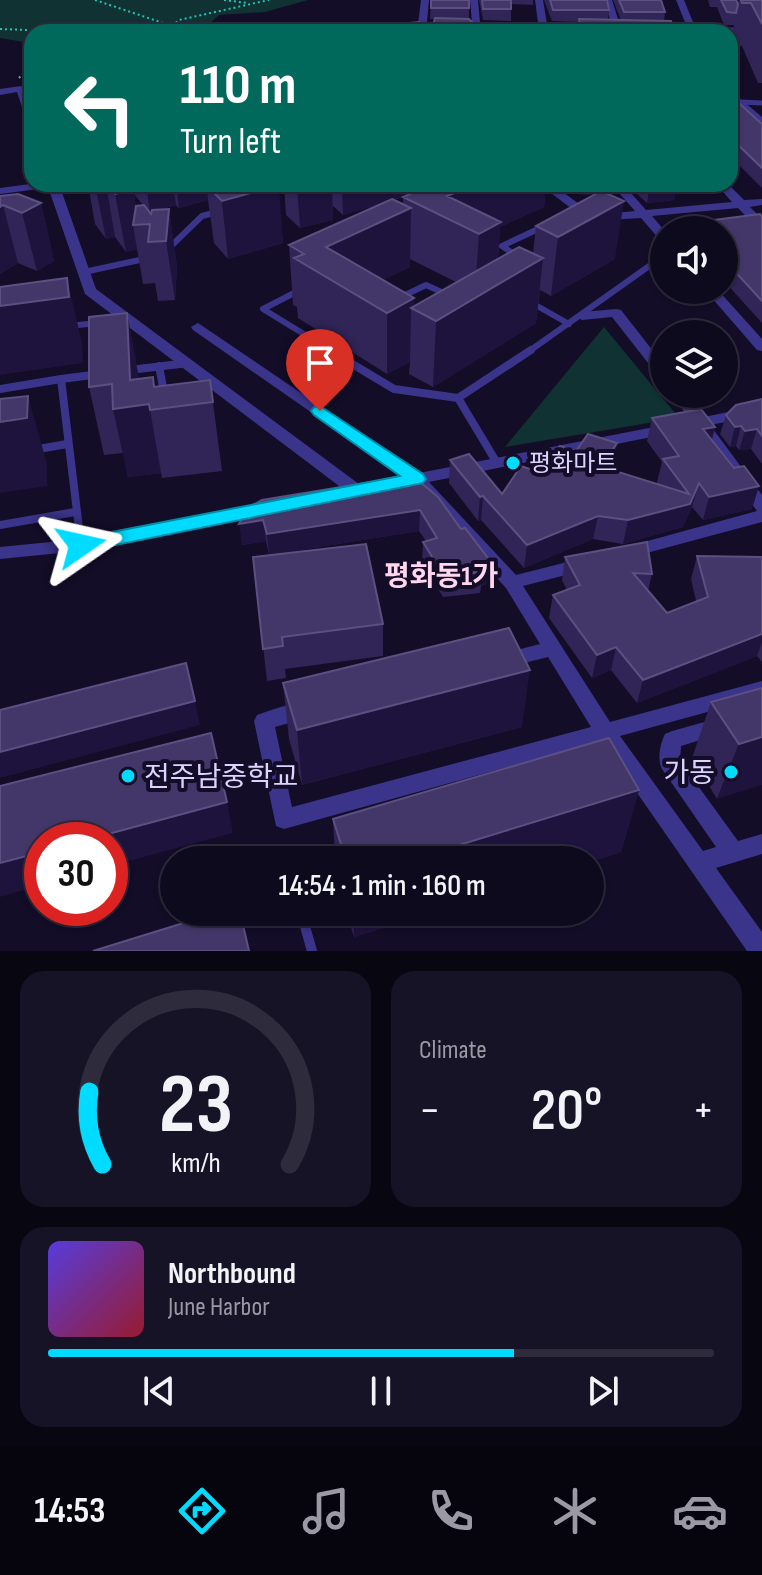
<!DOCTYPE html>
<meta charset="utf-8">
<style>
body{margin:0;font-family:"Sofia Sans Condensed","Noto Sans KR",sans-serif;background:#171327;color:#f1f3f6;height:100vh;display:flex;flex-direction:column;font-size:30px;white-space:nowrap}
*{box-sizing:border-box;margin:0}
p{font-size:26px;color:#9b9aa4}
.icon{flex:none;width:44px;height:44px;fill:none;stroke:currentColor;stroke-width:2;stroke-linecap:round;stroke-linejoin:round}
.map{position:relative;height:951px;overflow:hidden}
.panel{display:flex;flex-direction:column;gap:20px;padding:20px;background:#080610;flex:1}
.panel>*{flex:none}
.hud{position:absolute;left:24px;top:24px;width:714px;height:168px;border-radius:24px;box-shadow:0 2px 6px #0004,0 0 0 2px #2e2b3c;background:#00695c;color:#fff;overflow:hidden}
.buttons{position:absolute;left:650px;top:216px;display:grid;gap:16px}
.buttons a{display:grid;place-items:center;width:88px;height:88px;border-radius:50%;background:#0e0a1e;box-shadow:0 2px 6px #0004,0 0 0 2px #2e2b3c;font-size:40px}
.speed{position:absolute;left:24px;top:822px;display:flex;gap:16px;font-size:40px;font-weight:700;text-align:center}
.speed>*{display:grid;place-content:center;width:104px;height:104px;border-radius:50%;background:#0e0a1e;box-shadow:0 2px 6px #0004,0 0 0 2px #2e2b3c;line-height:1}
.speed .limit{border:12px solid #d22;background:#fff;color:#111}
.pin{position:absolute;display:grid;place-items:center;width:68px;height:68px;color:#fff;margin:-82px -34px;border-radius:50% 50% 50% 0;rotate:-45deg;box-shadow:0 0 8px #0007}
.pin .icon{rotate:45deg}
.me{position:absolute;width:88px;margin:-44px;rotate:79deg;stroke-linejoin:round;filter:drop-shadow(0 0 6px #0008)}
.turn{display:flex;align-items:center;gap:28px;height:168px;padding:0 24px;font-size:36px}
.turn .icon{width:104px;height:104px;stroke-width:2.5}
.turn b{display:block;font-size:56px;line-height:68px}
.big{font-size:60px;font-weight:600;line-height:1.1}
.panel .tile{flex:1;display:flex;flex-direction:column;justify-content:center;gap:12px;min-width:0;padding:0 28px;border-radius:24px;background:#171327}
.panel .dial{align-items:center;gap:0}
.dial svg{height:208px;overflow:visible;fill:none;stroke:#2e2b3c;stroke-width:7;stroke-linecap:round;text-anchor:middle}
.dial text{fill:#f1f3f6;stroke:none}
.song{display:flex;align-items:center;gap:24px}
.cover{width:96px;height:96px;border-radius:12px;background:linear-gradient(135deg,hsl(250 70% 55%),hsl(350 70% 35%))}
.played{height:8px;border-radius:4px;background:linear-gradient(90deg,#00dbff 70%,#2e2b3c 70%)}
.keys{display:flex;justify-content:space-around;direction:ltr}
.heat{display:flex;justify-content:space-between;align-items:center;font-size:44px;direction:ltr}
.panel .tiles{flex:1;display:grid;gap:20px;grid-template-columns:1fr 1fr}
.tile:last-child{grid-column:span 2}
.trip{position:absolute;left:160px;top:846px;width:444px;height:80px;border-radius:40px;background:#0e0a1e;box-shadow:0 2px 6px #0004,0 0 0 2px #2e2b3c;font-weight:600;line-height:80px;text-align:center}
.tabs{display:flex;height:128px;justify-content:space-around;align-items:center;background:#06040c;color:#9b9aa4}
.tabs .icon{width:56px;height:56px}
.tabs .on{color:#00dbff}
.tabs b{font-size:36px;color:#f1f3f6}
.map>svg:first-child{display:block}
.green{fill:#103232}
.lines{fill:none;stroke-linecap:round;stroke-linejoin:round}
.path{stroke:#24c3c0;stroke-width:2;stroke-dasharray:2 3;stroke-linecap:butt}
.service-far3{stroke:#3b348b;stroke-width:5}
.service-far2{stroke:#3b348b;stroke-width:6}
.service-far1{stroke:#3b348b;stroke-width:8}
.service{stroke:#3b348b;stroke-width:10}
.minor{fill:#3b348b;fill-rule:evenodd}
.wall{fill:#312457;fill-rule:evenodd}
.shaded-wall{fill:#1d133c}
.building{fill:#433769;stroke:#5b5080;stroke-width:2}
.route{fill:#00dbff;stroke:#008ea6;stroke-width:2}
.poi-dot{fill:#00dbff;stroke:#130d28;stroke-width:3}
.labels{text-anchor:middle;stroke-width:8;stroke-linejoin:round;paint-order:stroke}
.poi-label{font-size:24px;fill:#dbd4ff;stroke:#130d28;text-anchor:start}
.quarter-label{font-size:28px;font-weight:bold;fill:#ffd6ee;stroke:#130d28}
.near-poi-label{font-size:28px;fill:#dbd4ff;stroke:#130d28;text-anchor:end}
</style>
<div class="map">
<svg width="762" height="951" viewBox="0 0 762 951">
<rect width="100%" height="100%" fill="#130d28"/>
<!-- green -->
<path class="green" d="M0,0H308L265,12L219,15L201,32H32V75L23,68L24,42L0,38Z
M604,327L679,418L505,447Z"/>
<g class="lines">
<!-- path -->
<path class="path" d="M95,0L172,26
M224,0L247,3
M172,26L179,20L269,0
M0,29L82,32
M155,32L185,24L217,32
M19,78L32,64"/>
<!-- service-far3 -->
<path class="service-far3" d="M730,34L762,35
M740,102L762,103"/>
<!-- service-far2 -->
<path class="service-far2" d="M0,191L53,184
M168,249L202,216L221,211
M520,258L502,246L536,230L545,235
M84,272L149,258
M300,290L263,309L333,352
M399,298L426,285L448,295
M532,303L569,324
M68,326L98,323
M528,352L652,264"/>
<!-- service-far1 -->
<path class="service-far1" d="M329,350L394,389L458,398L497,463
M159,366L164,393
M130,370L188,363
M0,389L61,379
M458,398L531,350
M33,450L67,444
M0,525L75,512
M81,545L61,379L100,374"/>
<!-- service -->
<path class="service" d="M305,860L343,849
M301,912L312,951
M232,922L268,912"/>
<!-- minor -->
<path class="minor" d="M421,0H429L427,22H472L470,0H478L480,22L538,23L535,0H543L547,24H601L605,27L601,30L483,28L485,32H477L473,27H428L432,32H424L418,24Z
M604,0H612L622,32H614Z
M676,0H684L695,27L762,28V34L653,31V27L656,26L687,27Z
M21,86L26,89L32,107V125L27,122L17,92L0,95V89Z
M730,90L762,117V125L730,98Z
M47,184H59L96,289L363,487L365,491L363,495H351L85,294Z
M539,184H552L594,215L635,211L611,184H623L646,210L732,202L716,184H728L744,200L762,199V205L750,207L762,219V230L758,229L738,208L652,216L664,230V241L660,240L641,218L588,221Z
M705,290H718L762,339V351L757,350Z
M616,309L621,310L664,365V378L659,377L612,317L582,320L575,316L582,312Z
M198,323L419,473L690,420L672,394H687L704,417L762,405V415L710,425L762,495V522L628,558L622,556L619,552L622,548L757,511L696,428L429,482L516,575L583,558L589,559L592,564L589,569L523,586L610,722L762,681V697L620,736L703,851L716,847L662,769C657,759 660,744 665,734L672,731L719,718L726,720L729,726L726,732L681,746L680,761L738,841L762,834V854L716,868L762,932V951H747L601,741L284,829L276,826L254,721L257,715C272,710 299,699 314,704L317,710L314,716L275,727L292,807L591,727L548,657L504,668L497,665L494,660L497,655L540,644L506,588L413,485L404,484V477L193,330L191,327Z
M266,503L272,505L274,509L272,513L81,551L0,559V547L81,539Z"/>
</g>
<!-- wall -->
<path class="wall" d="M431,0L469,8V19L474,24V32H434L435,19H430Z
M479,0H533V5L511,4V21L483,20Z
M544,0H607L609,10L608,20H621L613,0H661L665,12L664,21L675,32H578L579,22L552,21Z
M708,0H736L738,4L739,0H762V83H758L742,46H733L731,40L734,25H724L717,7H710Z
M730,95L762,124V188L730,156Z
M88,184H277L283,243L228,259L214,243L208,200L179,208L176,205L161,209H169L177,267L175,300L158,301L155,283L143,284L137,249L126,252L115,237L106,239L95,224ZM134,194L143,205L136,207Z
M284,184H546L544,207L500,227L498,259L533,254L536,226L597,194L581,195L572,184H615L614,192L605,193L615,259L551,296L540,290L536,323L433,387L409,374L410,362L387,374L298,318L297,307L293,305L289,245L380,204L343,215L333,206V220L300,228L286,215ZM408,195L403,197V204L394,200ZM410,259L456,282L414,306L383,280L410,267Z
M626,184H677L674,200L647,203Z
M0,196L41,203L54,261L37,271L18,263L0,274Z
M762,217V323L724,281L726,274L724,272V230H696L698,222Z
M127,313L139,379L153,377L155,387L210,380L222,471L162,478L161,473L128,477L123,453L104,455L89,387Z
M762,399V464L751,449L739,450L736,446L730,447L720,434L726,415Z
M652,418L715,427L712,440L752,509L703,520L692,507L683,527L623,544L593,539L524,568L481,520L478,521L449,483L450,460L502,494L541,473L576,451L617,443L612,467L610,470L659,485L657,482L662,462L647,441Z
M402,477L461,529L491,562L489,583L481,586L480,593L443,597L422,563L423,542L426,541L419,531L269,555L266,541L242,545L262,500Z
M697,556L762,557V662L757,656L637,703L611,670L592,678L549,618L553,595L567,590L562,580L565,557L652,574L648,591L667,613L696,601L691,579Z
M253,557L383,624V656L285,669L286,678L267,681Z
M283,683L522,727L302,785L289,739Z
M762,688L717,799L692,758L711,702Z
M639,790L621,852L590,862V860H335L333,819Z
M346,912H434L354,937Z"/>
<!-- shaded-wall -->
<path class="shaded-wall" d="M474,24V32H439V27Z
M95,184H106L115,237L106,239Z
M146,184H173L176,205L150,212Z
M176,184H258L207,186L208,200L179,208Z
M297,184H332L333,220L300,228Z
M342,184H444L343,215Z
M476,184H546L544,207L500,227L496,281L475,292L479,234L447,196Z
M582,184H615L614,192L581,195Z
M650,184H677L674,200L647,203Z
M279,185L283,243L228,259L222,201Z
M133,190L139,225H133L137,249L126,252L115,194Z
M624,201L615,259L551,296L558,237Z
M41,203L54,261L37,271L22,213Z
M3,205L18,263L0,274V207Z
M411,208L410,267L355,294L326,247Z
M169,209L177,267L175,300L166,241Z
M543,258L536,323L433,387L436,321Z
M67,278L82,343L83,363L0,375V306Z
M414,298V310L411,308L410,362L387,374V313Z
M127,313L139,379L149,404L161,473L128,477L113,409L130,380Z
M28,396L47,464V486L0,493V422Z
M741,426L736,446L730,447L735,427Z
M715,427L709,450L703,429Z
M757,429L751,449L739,450L745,431Z
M617,443L612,467L598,490L602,467Z
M699,483L692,507L683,527L623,544L628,520L690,504Z
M759,486L752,509L703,520L709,497Z
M483,496L481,520L478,521L480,497Z
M420,510L419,531L269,555L267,534Z
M598,516L593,539L524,568L527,545Z
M263,520L266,541L242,545L239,524Z
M491,562L489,583L481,586L482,572L480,566Z
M762,634V642L757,656L637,703L643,680Z
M616,647L611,670L592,678L597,655Z
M530,670L522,727L302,785L297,730Z
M195,701L200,725L0,778V752Z
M762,737V785L717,799L739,744Z
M639,790L621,852L590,862V860H410Z
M227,802L233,833L110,866V840H86Z
M42,852V885L0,897V863Z
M353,912H434L354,937Z"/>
<!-- building -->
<path class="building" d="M431,0H469V8H431Z
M482,0H511V9H483Z
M550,0H607L609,10H553Z
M619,0H661L665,12H624Z
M721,0H736L738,4L736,13L727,12Z
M741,0H762V24L751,3H742Z
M435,18L469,19L474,24L439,27L434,22Z
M579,19L671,21L675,32H582Z
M419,22L424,32H362L358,28Z
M730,95L762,124V168L730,137Z
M108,184H128L133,190L115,194Z
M214,184H277L279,185L222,201L207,186Z
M434,184H476L447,196L501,222L479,234L403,197Z
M601,191L624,201L558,237L536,226Z
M18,194L41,203L22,213L3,205L0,207V196Z
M392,199L411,208L326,247L414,298L387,313L294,258L304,254L289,245Z
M144,205L151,214L152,210L169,209L166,241L148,242L150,224L133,225L136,206Z
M760,214L762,217V301L728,264L735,263L724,251V230H705L698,222Z
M519,247L543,258L436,321L411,308Z
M67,278L69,297L0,306V287Z
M127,313L130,380L153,377L154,387L210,380L213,402L150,410L149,404L113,409L112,384L89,387V317Z
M28,396L27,418L0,422V399Z
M762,399V436L757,429L745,431L741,426L735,427L726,415L736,405Z
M701,409L715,427L703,429L734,468L744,466L759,486L709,497L699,483L690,504L628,520L598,516L527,545L483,496L480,497L450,460L469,454L502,494L521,466L541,473L560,446L576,451L588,434L617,443L602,467L689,494L663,459L679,456L652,418Z
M402,477L419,481L438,497L461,529L465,528L491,562L480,566L482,572L444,576L423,542L437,538L420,510L267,534L263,520L239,524L249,507L262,500Z
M647,542L652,574L633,573L667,613L708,597L697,556L762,557V634L643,680L616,647L597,655L553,595L580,585L565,557Z
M366,544L383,624L282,637L283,646L263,649L253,557Z
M509,628L530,670L297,730L283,683Z
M186,663L195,701L0,752V710Z
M762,688V737L739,744L711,702Z
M211,733L227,802L86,840H42V852L0,863V786Z
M609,738L639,790L410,860H346L333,819Z
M219,912H240L249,951H93Z"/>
<!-- route -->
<path class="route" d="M320,406L423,474L426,479L423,483L81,552L72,545L81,538L400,476L314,415L311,411L314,407Z"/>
<!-- markers -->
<g class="poi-dot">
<circle cx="513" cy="463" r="8"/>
<circle cx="731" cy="772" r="8"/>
<circle cx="128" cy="776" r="8"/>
</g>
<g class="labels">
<!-- poi labels -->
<g class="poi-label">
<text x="529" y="471">평화마트</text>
</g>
<!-- quarter labels -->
<g class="quarter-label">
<text x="441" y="585">평화동1가</text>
</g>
<!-- near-poi labels -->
<g class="near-poi-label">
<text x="715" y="782">가동</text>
<text x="144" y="786" text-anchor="start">전주남중학교</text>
</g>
</g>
</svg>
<div class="buttons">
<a><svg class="icon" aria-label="sound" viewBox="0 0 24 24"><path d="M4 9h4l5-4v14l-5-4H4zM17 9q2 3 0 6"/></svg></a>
<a><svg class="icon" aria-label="layers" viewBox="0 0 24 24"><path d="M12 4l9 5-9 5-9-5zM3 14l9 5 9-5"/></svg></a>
</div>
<div class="speed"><div class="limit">30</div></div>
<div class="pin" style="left:320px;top:411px;background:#d93025"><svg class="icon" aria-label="arrive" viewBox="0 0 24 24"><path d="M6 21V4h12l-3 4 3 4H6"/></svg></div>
<svg class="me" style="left:81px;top:545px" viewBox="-20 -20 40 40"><path d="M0-17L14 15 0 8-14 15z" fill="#00dbff" stroke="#fff" stroke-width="4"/></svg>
<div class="trip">14:54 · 1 min · 160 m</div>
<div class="hud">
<div class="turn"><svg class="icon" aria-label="left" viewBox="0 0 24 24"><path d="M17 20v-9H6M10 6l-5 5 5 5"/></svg><div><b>110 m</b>Turn left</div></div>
</div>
</div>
<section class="panel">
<div class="tiles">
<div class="tile dial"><svg viewBox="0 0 100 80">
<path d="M14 69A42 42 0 1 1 86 69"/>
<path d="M14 69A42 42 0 0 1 9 41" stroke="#00dbff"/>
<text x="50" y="56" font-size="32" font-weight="700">23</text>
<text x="50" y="72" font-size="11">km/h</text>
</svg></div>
<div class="tile"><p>Climate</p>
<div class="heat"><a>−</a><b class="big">20°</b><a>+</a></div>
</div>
<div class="tile">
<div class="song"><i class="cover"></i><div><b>Northbound</b><p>June Harbor</p></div></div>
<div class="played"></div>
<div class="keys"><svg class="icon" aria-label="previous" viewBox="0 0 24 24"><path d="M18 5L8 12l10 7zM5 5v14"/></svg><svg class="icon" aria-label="pause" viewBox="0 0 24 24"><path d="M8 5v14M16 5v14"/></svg><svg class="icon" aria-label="next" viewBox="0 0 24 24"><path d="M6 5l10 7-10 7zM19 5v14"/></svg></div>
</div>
</div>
</section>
<nav class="tabs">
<b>14:53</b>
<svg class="icon on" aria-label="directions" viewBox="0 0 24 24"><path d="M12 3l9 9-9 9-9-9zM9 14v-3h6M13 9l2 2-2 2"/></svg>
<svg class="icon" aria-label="music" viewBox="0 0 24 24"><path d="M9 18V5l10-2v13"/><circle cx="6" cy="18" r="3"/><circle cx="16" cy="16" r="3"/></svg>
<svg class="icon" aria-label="phone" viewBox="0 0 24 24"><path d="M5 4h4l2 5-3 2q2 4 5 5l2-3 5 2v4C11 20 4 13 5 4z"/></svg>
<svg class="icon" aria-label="climate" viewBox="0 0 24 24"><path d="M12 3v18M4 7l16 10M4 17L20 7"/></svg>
<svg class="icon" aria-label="car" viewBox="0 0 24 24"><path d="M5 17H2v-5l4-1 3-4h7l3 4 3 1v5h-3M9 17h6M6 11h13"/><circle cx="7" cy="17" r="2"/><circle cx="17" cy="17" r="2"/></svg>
</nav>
